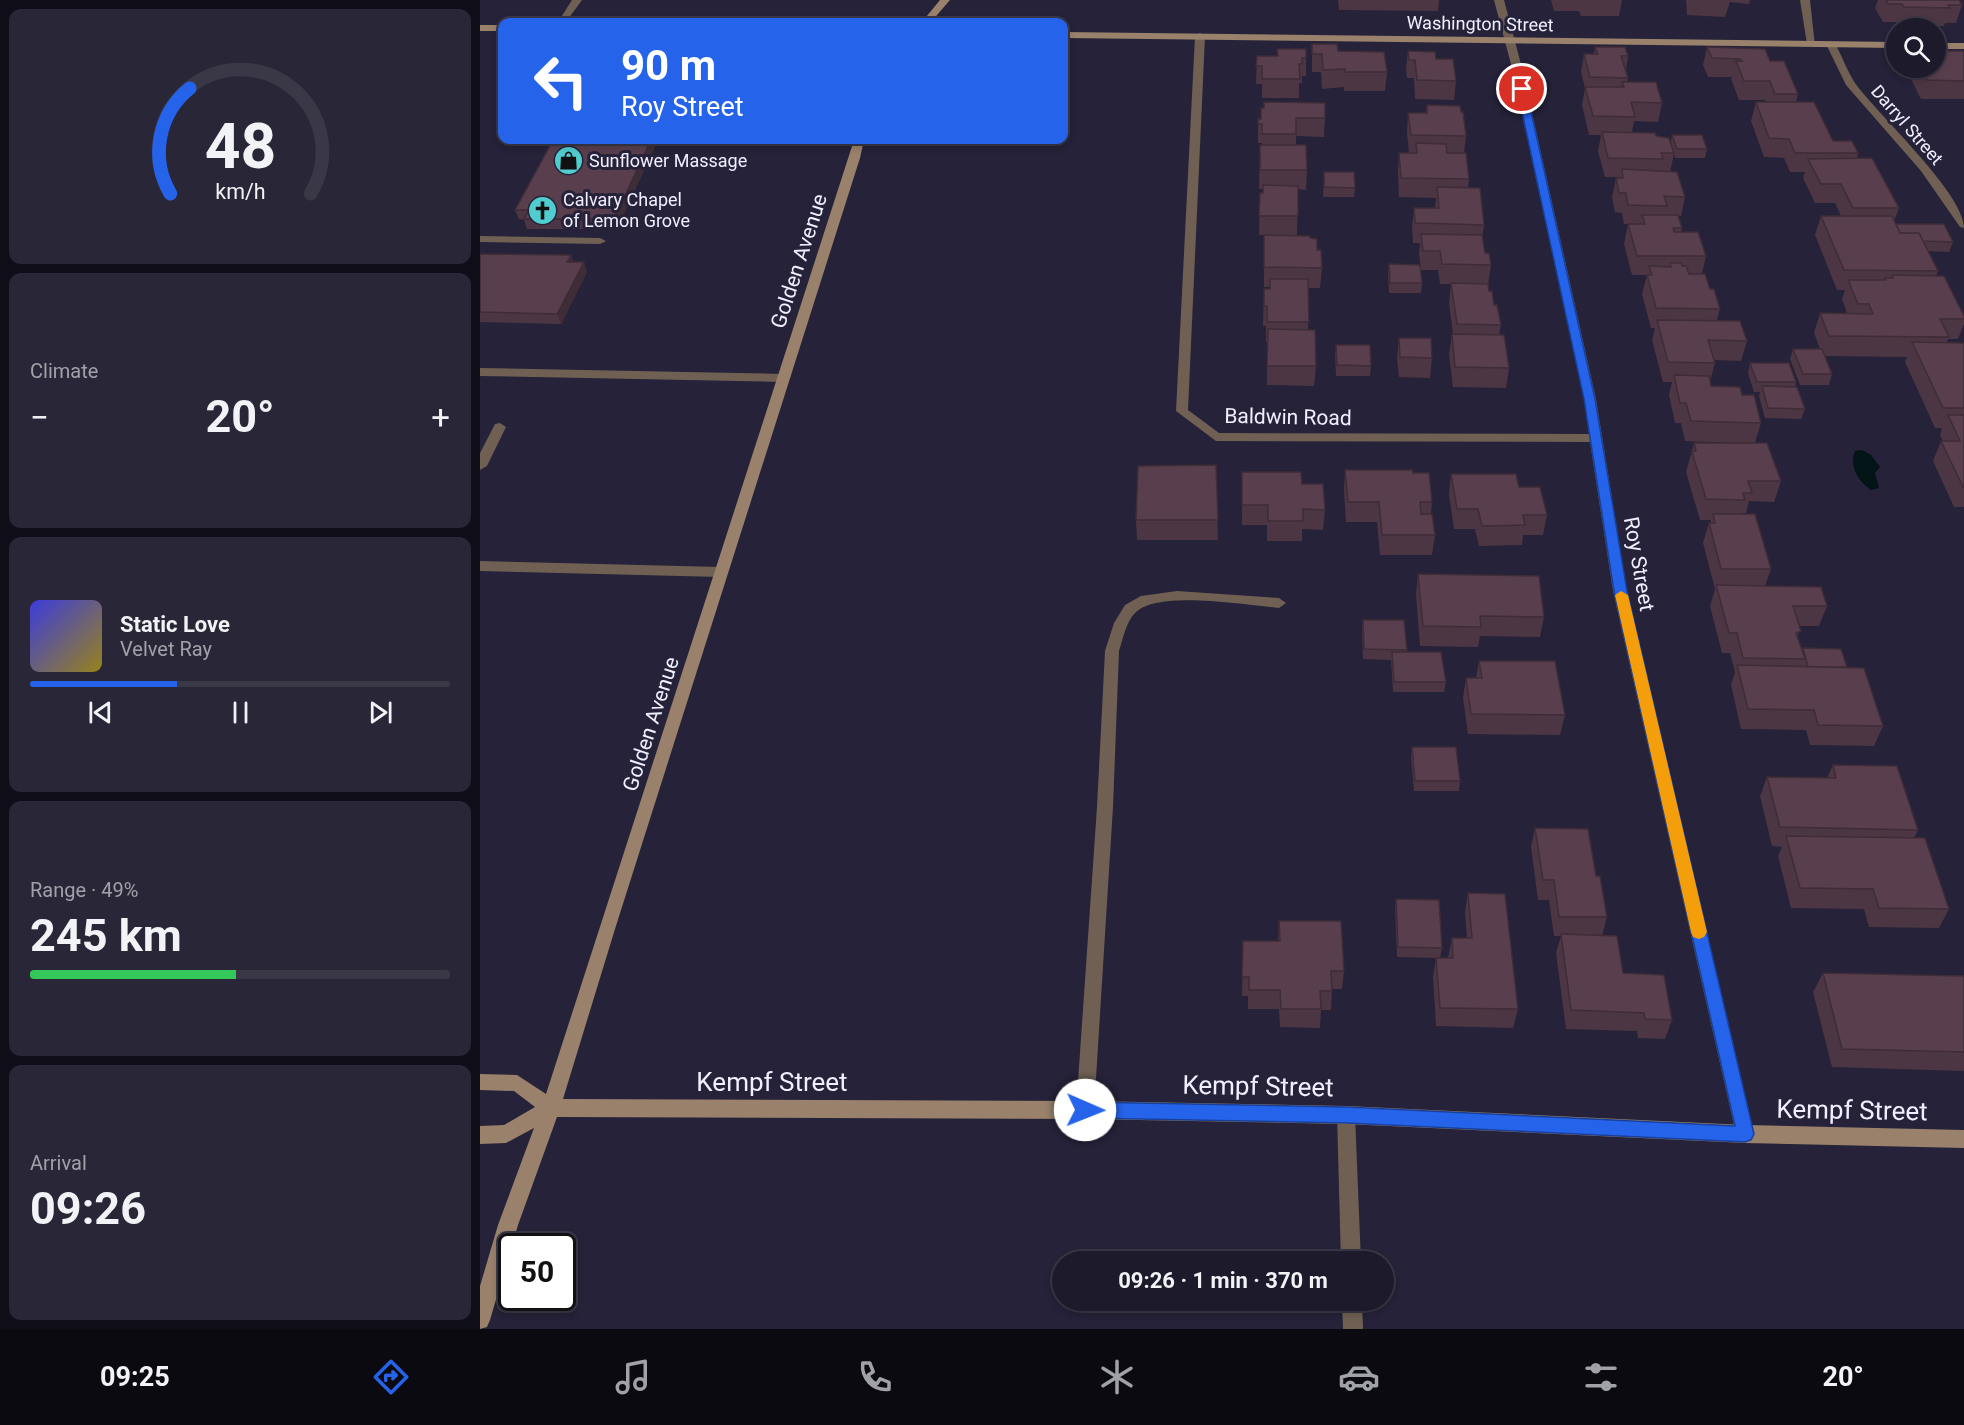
<!DOCTYPE html>
<meta charset="utf-8">
<style>
body{margin:0;font-family:Roboto,sans-serif;background:#292737;color:#f1f3f6;height:100vh;display:flex;flex-direction:column;font-size:22px;white-space:nowrap}
*{box-sizing:border-box;margin:0}
p{font-size:20px;color:#a0a1a9}
.icon{flex:none;width:33px;height:33px;fill:none;stroke:currentColor;stroke-width:2;stroke-linecap:round;stroke-linejoin:round}
.map{position:relative;flex:1;overflow:hidden}
.panel{display:flex;flex-direction:column;gap:9px;padding:9px;background:#0f0e18;width:480px}
.panel>*{flex:none}
.guide{position:absolute;left:18px;top:18px;width:570px;height:126px;border-radius:12px;box-shadow:0 3px 9px #0003,0 0 0 2px #3a3847;background:#2563eb;color:#fff;overflow:hidden}
.tools{position:absolute;left:1406px;top:18px;display:grid;gap:12px}
.tools a{display:grid;place-items:center;width:60px;height:60px;border-radius:50%;background:#1c1a2b;box-shadow:0 3px 9px #0003,0 0 0 2px #3a3847;font-size:30px}
.speed{position:absolute;left:18px;top:1233px;display:flex;gap:12px;font-size:30px;font-weight:700;text-align:center}
.speed>*{display:grid;place-content:center;width:78px;height:78px;border-radius:50%;background:#1c1a2b;box-shadow:0 3px 9px #0003,0 0 0 2px #3a3847;line-height:1}
.speed .limit{border:3px solid #111;border-radius:9px;background:#fff;color:#111}
.pin{position:absolute;display:grid;place-items:center;width:51px;height:51px;color:#fff;margin:-26px;border:3px solid #fff;border-radius:50%;box-shadow:0 2px 6px #0007}
.me{position:absolute;width:66px;margin:-33px;rotate:91deg;stroke-linejoin:round;filter:drop-shadow(0 0 4px #0008)}
.turn{display:flex;align-items:center;gap:21px;height:126px;padding:0 24px;font-size:27px}
.turn .icon{width:78px;height:78px;stroke-width:2.5}
.turn b{display:block;font-size:42px;line-height:51px}
.big{font-size:45px;font-weight:700;line-height:1.1}
.panel .card{flex:1;display:flex;flex-direction:column;justify-content:center;gap:9px;min-width:0;padding:0 21px;border-radius:12px;background:#292737}
.panel .dial{align-items:center;gap:0}
.dial svg{height:156px;overflow:visible;fill:none;stroke:#3a3847;stroke-width:7;stroke-linecap:round;text-anchor:middle}
.dial text{fill:#f1f3f6;stroke:none}
.song{display:flex;align-items:center;gap:18px}
.cover{width:72px;height:72px;border-radius:9px;background:linear-gradient(135deg,hsl(240 70% 55%),hsl(50 70% 35%))}
.played{height:6px;border-radius:3px;background:linear-gradient(90deg,#2563eb 35%,#3a3847 35%)}
.keys{display:flex;justify-content:space-around;direction:ltr}
.heat{display:flex;justify-content:space-between;align-items:center;font-size:33px;direction:ltr}
.charge{height:9px;border-radius:4px;background:linear-gradient(90deg,#34c759 49%,#3a3847 0)}
.trip{position:absolute;left:572px;top:1251px;width:342px;height:60px;border-radius:30px;background:#1c1a2b;box-shadow:0 3px 9px #0003,0 0 0 2px #3a3847;font-weight:700;line-height:60px;text-align:center}
.tab-bar{display:flex;height:96px;justify-content:space-around;align-items:center;background:#0b0a11;color:#a0a1a9}
.tab-bar .icon{width:42px;height:42px}
.tab-bar .on{color:#2563eb}
.tab-bar b{font-size:27px;color:#f1f3f6}
main{display:flex;flex:1;min-height:0}
.map>svg:first-child{display:block}
.water{fill:#031416}
.lines{fill:none;stroke-linecap:round;stroke-linejoin:round}
.lane{fill:#6f6053;fill-rule:evenodd}
.street{fill:#6f6053;fill-rule:evenodd}
.secondary{fill:#99816b;fill-rule:evenodd}
.wall{fill:#4d3643}
.shaded-wall{fill:#3e2c37}
.building{fill:#593f4e;stroke:#3e2c37;stroke-width:1.5}
.route{fill:#2563eb;stroke:#184099;stroke-width:1.5}
.slow{fill:#f59e0b}
.labels{text-anchor:middle;stroke-width:6;stroke-linejoin:round;paint-order:stroke}
.far-street-label{font-size:18px;fill:#f0efff;stroke:#252239}
.far-poi-label{font-size:18px;fill:#f0efff;stroke:#252239;text-anchor:start}
.street-label{font-size:21px;fill:#f0efff;stroke:#252239}
.near-street-label{font-size:26px;fill:#f0efff;stroke:#252239}
</style>
<main>
<section class="panel">
<div class="card dial"><svg viewBox="0 0 100 80">
<path d="M14 69A42 42 0 1 1 86 69"/>
<path d="M14 69A42 42 0 0 1 24 15" stroke="#2563eb"/>
<text x="50" y="56" font-size="32" font-weight="700">48</text>
<text x="50" y="72" font-size="11">km/h</text>
</svg></div>
<div class="card"><p>Climate</p>
<div class="heat"><a>−</a><b class="big">20°</b><a>+</a></div>
</div>
<div class="card">
<div class="song"><i class="cover"></i><div><b>Static Love</b><p>Velvet Ray</p></div></div>
<div class="played"></div>
<div class="keys"><svg class="icon" aria-label="previous" viewBox="0 0 24 24"><path d="M18 5L8 12l10 7zM5 5v14"/></svg><svg class="icon" aria-label="pause" viewBox="0 0 24 24"><path d="M8 5v14M16 5v14"/></svg><svg class="icon" aria-label="next" viewBox="0 0 24 24"><path d="M6 5l10 7-10 7zM19 5v14"/></svg></div>
</div>
<div class="card"><p>Range · 49%</p><b class="big">245 km</b><div class="charge"></div></div>
<div class="card"><p>Arrival</p><b class="big">09:26</b></div>
</section>
<div class="map">
<svg width="1484" height="1329" viewBox="0 0 1484 1329">
<rect width="100%" height="100%" fill="#252239"/>
<!-- water -->
<path class="water" d="M1382,450L1391,455L1400,467L1395,473L1399,488L1391,490C1378,481 1369,466 1375,451Z"/>
<g class="lines">
<!-- lane -->
<path class="lane" d="M92,0H102L86,22H78Z
M0,236L120,238L126,241L120,244L0,242Z
M0,368L303,374L309,378L303,382L0,376Z
M20,423L26,427L7,466L0,470V453L15,424Z
M0,561L241,567L248,572L241,577L0,571Z
M697,591L799,598L806,603L799,608C766,605 680,590 656,612C646,621 643,639 639,651L633,807L614,1110L612,1116L605,1119L598,1116L596,1110L617,807L625,651L634,623L645,605L661,596Z
M866,1106L873,1109L875,1115L881,1262H861L857,1115L859,1109Z
M862,1300H882L883,1329H863Z"/>
<!-- street -->
<path class="street" d="M1014,0H1024L1042,68L1116,399L1147,591L1274,1134L1272,1140L1265,1143L1258,1140L1256,1134L1133,591L1110,442L736,441L696,411L715,36L720,33L725,36L708,410L739,433L1109,434L1104,399L1032,68Z
M1320,0H1330L1335,46L1327,44Z
M1348,42H1354C1362,55 1367,71 1375,83C1398,115 1484,193 1484,228L1480,227L1441,171L1366,85L1346,44Z"/>
<!-- secondary -->
<path class="secondary" d="M460,0H470L451,22H442Z
M0,25H22V31H0Z
M584,32L1416,42V48L584,38Z
M1455,43H1484V49H1455Z
M374,140H384L380,158L135,929L83,1099L605,1101L866,1106L1265,1125L1484,1130V1148L1265,1143L866,1124L605,1119L77,1117L38,1225L10,1320L7,1327L0,1329V1286L18,1225L54,1128L26,1143L0,1144V1126L24,1125L55,1107L34,1091L0,1090V1074L37,1075L66,1094Z"/>
</g>
<!-- wall -->
<path class="wall" d="M858,0H959L958,11L859,10Z
M1071,0H1142L1139,16H1101L1099,11H1074Z
M1206,0H1270L1269,4L1250,2L1245,17L1207,15Z
M1398,0H1479L1482,5L1476,23H1465L1464,26H1419L1416,22H1403L1395,8Z
M832,44L858,51L907,72L905,91H864V87L842,89L841,72H832Z
M1115,47L1148,56L1146,70L1148,78L1147,82L1182,103L1178,122L1154,121L1152,132L1176,136L1191,142L1192,135L1227,149L1225,158H1195L1194,154L1190,172L1205,197L1201,216H1198L1202,228L1201,232L1226,256L1222,274L1240,309L1237,320L1267,341L1261,361L1235,360V363L1230,381L1231,386L1262,395L1281,423L1275,443L1301,481L1294,502L1269,501L1266,513H1261V514L1291,569L1285,586L1347,606L1339,626H1319L1318,639L1322,651L1323,648L1367,667L1403,726L1394,746L1330,745L1326,730L1261,729L1251,685L1255,672L1250,653H1242L1230,606L1235,589L1223,543L1229,523H1230L1231,520H1220L1206,472L1214,443H1255L1205,441L1201,423H1195L1189,395L1192,382H1183L1172,340L1175,328H1171L1162,294L1167,275H1152L1144,244L1148,224H1144L1142,213L1135,212L1132,197L1136,178H1140V177H1125L1118,151L1121,135H1109L1102,105L1105,88L1101,72L1104,54H1114Z
M1227,47L1290,61L1318,94L1316,102L1353,141L1378,153L1377,158L1419,208L1414,221L1416,224L1473,242L1469,252L1448,251L1458,271L1456,276L1484,316V324L1478,339H1468L1467,343H1484V507H1474L1453,461L1461,441H1463L1460,435L1462,428H1455L1425,362L1427,357L1345,356L1352,374L1349,385H1320L1310,359L1313,349H1340L1334,333L1340,313H1367L1362,299L1365,290H1357L1335,235L1341,216H1361L1355,203H1335L1323,178L1325,172H1310L1304,158L1284,157L1271,121L1276,102H1286L1285,100H1259L1251,79L1252,77H1228L1223,65Z
M797,49L826,58V76H822V83H819V98H782V84H776L777,56H797Z
M928,51L956,59L976,81L974,100L935,99L934,78H927L926,69Z
M1484,53V99H1441L1426,69V68H1455Z
M947,105L986,136L984,153L989,179L988,188L1004,225L1002,239L1005,253L1011,265L1008,285L1009,291L1021,325L1019,335L1029,368L1026,388L973,387L969,354L972,334H973L969,303L971,284H960L958,270H941L939,254L940,243H933L932,227L934,208H955L956,198L919,197L918,172L919,153H929L927,132L928,113H946Z
M781,108L845,118L844,137L816,136V145L827,170L826,190L818,189L817,235H779L780,193H783V189H779L780,145H782V143H778V119H781Z
M178,140L137,229H47L44,220L39,219L35,210Z
M844,172L875,188L874,197H843Z
M784,235L830,238L837,250L842,268L840,288H828V330L836,366L834,386L787,385V342H786V326H783L784,289H790V287H784Z
M0,254L91,255L93,262L107,272L81,324L0,322Z
M909,264L942,283L941,293H909L908,274Z
M919,338L952,358L950,378L919,377L917,358Z
M856,345L891,366L890,376H856L855,355Z
M1270,363L1316,382L1315,387L1325,409L1321,419L1285,418L1279,396L1280,392H1274L1268,373Z
M736,465L738,540H657L656,520Z
M865,470L952,502L951,514L955,535L952,555H900L897,522H866L864,490Z
M762,472L822,484L845,510L843,530L822,529V541H787V525H762Z
M971,474L1039,487L1067,515L1063,535H1043L1042,545L999,546L995,529H974L969,494Z
M938,574L1064,617L1060,637L1000,636L998,647L940,646L936,594Z
M883,620L927,650L926,652L966,682L964,692H913L911,660L883,659L882,630Z
M999,661L1085,715L1080,735L988,734L983,698L986,678H996Z
M932,747L980,781L979,791H934L931,757Z
M1353,765L1438,830L1434,838L1469,909L1459,928L1389,927L1384,909L1311,908L1298,856L1302,847L1292,846L1280,796L1287,777L1347,778Z
M1055,828L1116,876L1127,917L1122,936L1143,973L1192,1020L1185,1039L1158,1038L1157,1031L1086,1029L1076,953L1081,936H1074L1069,900H1058L1051,847Z
M988,893L1038,1009L1033,1028L956,1026L953,977L956,958L917,957L915,909L916,899L962,948L960,958H968L972,938H987L985,912Z
M799,921L864,971L862,989H852L851,1010H841L840,1028L800,1027L799,1009H768V996H762L763,941H798Z
M1343,973L1484,976V1071L1352,1067L1333,992Z"/>
<!-- shaded-wall -->
<path class="shaded-wall" d="M171,140H178L137,229L134,219Z
M91,255L94,265L87,262Z
M104,262L107,272L81,324L77,314Z"/>
<!-- building -->
<path class="building" d="M1406,0H1479L1482,5H1468L1470,8L1424,7L1422,4H1408Z
M832,44H857L858,51L904,52L907,72H865V69L843,70L842,54H832Z
M1115,47H1145L1148,56H1141L1148,78L1110,77L1104,54H1118Z
M1227,47L1285,49L1290,61H1304L1318,94H1295L1290,81H1264L1256,61H1262L1260,59L1232,58Z
M797,49H826V58H822V64H819L820,79H782V66H776L777,56H798Z
M928,51L955,52L956,59H973L976,81L937,80L935,60H929Z
M1455,51H1483L1484,53V81L1447,80L1441,68H1455Z
M1142,82H1176L1182,103L1151,102L1155,117L1113,116L1105,87H1144Z
M784,102L845,103V118H816V134H782V124H778V119H781V108H784Z
M1276,102H1334L1353,141H1372L1378,153H1315L1309,139L1289,138Z
M947,105L980,106L981,112H983L986,136L931,135L928,113H947Z
M1122,132L1175,133L1176,136L1189,138L1194,153H1181L1183,159L1128,158Z
M1192,135H1222L1227,149H1197Z
M73,140H171L134,219H44L49,210H35Z
M936,143L966,144L967,153H986L989,179L921,178L919,153H937Z
M780,145H826L827,170H780Z
M1392,158L1419,208H1373L1361,184H1341L1328,159Z
M1142,169L1197,172L1205,197L1184,196L1187,206L1148,205L1146,193H1139L1136,178H1143Z
M844,172H874L875,188L844,187Z
M783,185L818,186V216H779L780,193H783Z
M957,187L1000,188L1004,225L935,223L934,208H959Z
M1162,215H1198L1202,228H1193L1194,232H1218L1226,256H1157L1148,224H1165Z
M1341,216H1412L1420,233H1439L1458,271L1364,270Z
M1416,224H1464L1473,242L1443,241L1439,233H1420Z
M941,234L1002,235L1005,253H1009L1011,265L962,264L960,251H943Z
M784,235L830,236V238L837,239V250H841L842,268L784,267Z
M0,254L91,255L87,262H104L77,314L0,312Z
M1190,263H1201L1202,266H1206L1209,274H1225L1230,289H1234L1240,309L1176,308L1167,275H1172L1169,266L1191,267Z
M909,264L940,265L942,283H910Z
M1412,275L1464,276L1484,316V319H1460L1469,337L1349,336L1340,313L1393,314L1389,304H1378L1368,280H1406L1405,278H1413Z
M790,279H828L829,322H787V306H784V289H790Z
M971,283L1008,284L1009,291H1012L1014,305H1017L1021,325L977,324Z
M1177,320L1260,321L1267,341L1228,340L1235,363L1188,362Z
M788,329L835,330L836,366H787Z
M972,334L1024,335L1029,368L975,367Z
M919,338H951L952,358L920,357Z
M1432,342L1484,343V408H1463Z
M856,345H890L891,366L857,365Z
M1313,349H1342L1352,374H1323Z
M1270,363H1309L1316,382H1277Z
M1194,375L1229,376L1231,386L1260,387L1262,395H1274L1281,423L1211,421L1206,403H1200Z
M1282,386L1317,387L1325,409L1288,408Z
M1468,415H1484V487H1483L1461,441H1480Z
M1214,443H1287L1301,481H1268L1272,493H1263L1265,500L1226,499L1212,452L1216,451Z
M736,465L738,520H656L658,466Z
M865,470H932L933,473H949L952,502H940L941,514H952L955,535H902L899,502H868Z
M762,472H821L822,484H843L845,510L823,509V521H788V505H762Z
M971,474H1036L1039,487H1060L1067,515H1043L1045,525L1002,526L998,509H977Z
M1233,514H1275L1291,569H1241L1229,523H1235Z
M938,574L1059,576L1064,617L1000,616L1001,627L943,626Z
M1236,585L1341,587L1347,606H1313L1321,631L1316,633L1325,659L1263,658L1257,633H1249Z
M883,620H924L927,650L884,649Z
M1323,648L1361,649L1367,667H1328Z
M912,652H961L966,682H914Z
M999,661H1075L1085,715L991,714L986,678H1002Z
M1257,665L1384,668L1403,726L1338,725L1334,710L1268,709Z
M932,747H976L980,781H935Z
M1353,765L1417,766L1438,830L1300,827L1287,777L1356,778Z
M1055,828L1108,829L1116,876H1120L1127,917H1079L1074,880H1063Z
M1306,836L1445,838L1469,909L1399,908L1393,889L1320,888Z
M988,893L1025,894L1038,1009L960,1008L956,958H973L972,938H992Z
M916,899L959,900L962,948L918,947Z
M799,921H861L864,971H851L852,991H840L841,1009H801L800,990H769V977H762L763,941H800Z
M1081,934L1137,936L1143,973L1184,975L1192,1020L1165,1019L1164,1013L1091,1010Z
M1343,973L1484,976V1052L1362,1049Z"/>
<!-- route -->
<path class="route" d="M1042,86L1046,89L1115,399L1147,591L1274,1134L1271,1140L1265,1142L866,1123L605,1118L599,1116L597,1110L599,1104L605,1102L866,1107L1255,1126L1134,591L1104,399L1037,89Z"/>
<!-- slow -->
<path class="slow" d="M1141,591L1148,595L1227,932L1224,937L1219,939L1213,937L1211,932L1135,595Z"/>
<!-- icons -->
<defs>
<symbol id="shop-disc" viewBox="-11 -11 22 22"><circle r="9.5" fill="#52cdcf" stroke="#252239"/><path d="M-5-2.5h2.3a2.7 3.5 0 0 1 5.4 0H5L5.5 6h-11ZM-1.5-2.5h3a1.5 2.3 0 0 0-3 0Z" fill="#111"/></symbol>
<symbol id="church-disc" viewBox="-11 -11 22 22"><circle r="9.5" fill="#52cdcf" stroke="#252239"/><path d="M-1.2-6h2.4v3.5h3.3v2.4h-3.3V6h-2.4V-.1h-3.3v-2.4h3.3Z" fill="#111"/></symbol>
</defs>
<g fill-rule="evenodd">
<use href="#shop-disc" x="72" y="144" width="33" height="33"/>
<use href="#church-disc" x="46" y="194" width="33" height="33"/>
</g>
<g class="labels">
<!-- far-street labels -->
<g class="far-street-label">
<text transform="translate(1000 24) rotate(1)" y="6">Washington Street</text>
<text transform="translate(1427 125) rotate(49)" y="6">Darryl Street</text>
</g>
<!-- far-poi labels -->
<g class="far-poi-label">
<text x="109" y="167">Sunflower Massage</text>
<text x="83" y="206">Calvary Chapel<tspan x="83" dy="21">of Lemon Grove</tspan></text>
</g>
<!-- street labels -->
<g class="street-label">
<text transform="translate(319 261) rotate(-72)" y="7">Golden Avenue</text>
<text transform="translate(808 417) rotate(1)" y="7">Baldwin Road</text>
<text transform="translate(1159 564) rotate(80)" y="7">Roy Street</text>
<text transform="translate(171 724) rotate(-72)" y="7">Golden Avenue</text>
</g>
<!-- near-street labels -->
<g class="near-street-label">
<text x="292" y="1091">Kempf Street</text>
<text transform="translate(778 1086) rotate(1)" y="9">Kempf Street</text>
<text transform="translate(1372 1110) rotate(1)" y="9">Kempf Street</text>
</g>
</g>
</svg>
<div class="tools">
<a><svg class="icon" aria-label="search" viewBox="0 0 24 24"><circle cx="10" cy="10" r="6"/><path d="M15 15l6 6"/></svg></a>
</div>
<div class="speed"><div class="limit">50</div></div>
<div class="pin" style="left:1042px;top:89px;background:#d93025"><svg class="icon" aria-label="arrive" viewBox="0 0 24 24"><path d="M6 21V4h12l-3 4 3 4H6"/></svg></div>
<svg class="me" style="left:605px;top:1110px" viewBox="-20 -20 40 40"><circle r="19" fill="#fff"/><path d="M0-13L10 11 0 6-10 11z" fill="#2563eb"/></svg>
<div class="trip">09:26 · 1 min · 370 m</div>
<div class="guide">
<div class="turn"><svg class="icon" aria-label="left" viewBox="0 0 24 24"><path d="M17 20v-9H6M10 6l-5 5 5 5"/></svg><div><b>90 m</b>Roy Street</div></div>
</div>
</div>
</main>
<nav class="tab-bar">
<b>09:25</b>
<svg class="icon on" aria-label="directions" viewBox="0 0 24 24"><path d="M12 3l9 9-9 9-9-9zM9 14v-3h6M13 9l2 2-2 2"/></svg>
<svg class="icon" aria-label="music" viewBox="0 0 24 24"><path d="M9 18V5l10-2v13"/><circle cx="6" cy="18" r="3"/><circle cx="16" cy="16" r="3"/></svg>
<svg class="icon" aria-label="phone" viewBox="0 0 24 24"><path d="M5 4h4l2 5-3 2q2 4 5 5l2-3 5 2v4C11 20 4 13 5 4z"/></svg>
<svg class="icon" aria-label="climate" viewBox="0 0 24 24"><path d="M12 3v18M4 7l16 10M4 17L20 7"/></svg>
<svg class="icon" aria-label="car" viewBox="0 0 24 24"><path d="M5 17H2v-5l4-1 3-4h7l3 4 3 1v5h-3M9 17h6M6 11h13"/><circle cx="7" cy="17" r="2"/><circle cx="17" cy="17" r="2"/></svg>
<svg class="icon" aria-label="filters" viewBox="0 0 24 24"><path d="M4 7h16M4 17h16"/><circle cx="9" cy="7" r="2"/><circle cx="15" cy="17" r="2"/></svg>
<b>20°</b>
</nav>
